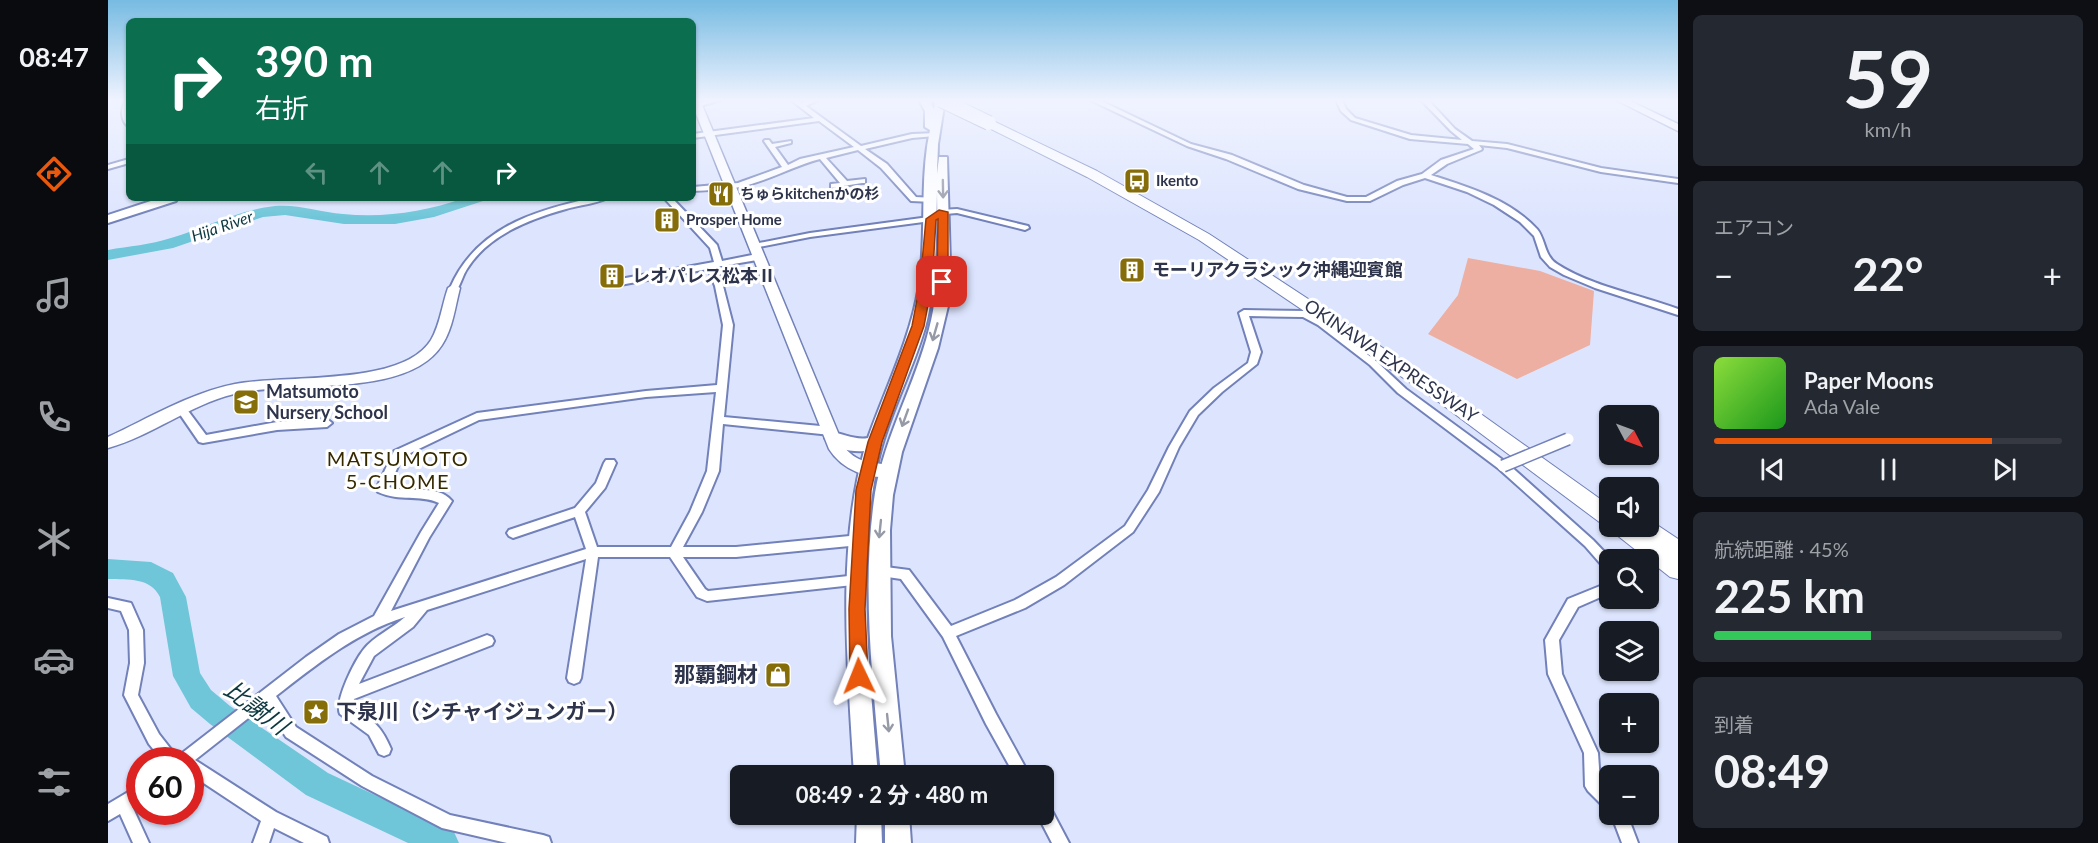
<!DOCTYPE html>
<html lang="ja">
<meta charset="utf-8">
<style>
body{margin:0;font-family:Lato,"Noto Sans JP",sans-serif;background:#242831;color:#f1f3f6;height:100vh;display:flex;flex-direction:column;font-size:22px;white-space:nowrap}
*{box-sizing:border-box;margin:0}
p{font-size:20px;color:#9ea1a6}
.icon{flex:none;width:33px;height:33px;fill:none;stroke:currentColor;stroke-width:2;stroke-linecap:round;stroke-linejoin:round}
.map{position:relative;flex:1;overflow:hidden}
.side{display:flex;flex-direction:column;gap:15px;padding:15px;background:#0d0f14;width:420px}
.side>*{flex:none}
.guide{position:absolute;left:18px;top:18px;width:570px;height:183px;border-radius:9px;box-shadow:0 2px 4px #0004;background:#0b6e4f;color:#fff;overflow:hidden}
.needle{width:39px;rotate:131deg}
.fabs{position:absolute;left:1491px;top:405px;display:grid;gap:12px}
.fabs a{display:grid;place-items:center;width:60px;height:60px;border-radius:9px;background:#171b24;box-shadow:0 2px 4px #0004;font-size:30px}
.speed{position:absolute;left:18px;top:747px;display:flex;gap:12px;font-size:30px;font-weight:700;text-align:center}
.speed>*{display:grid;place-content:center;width:78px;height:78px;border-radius:50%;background:#171b24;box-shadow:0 2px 4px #0004;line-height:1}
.speed .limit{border:9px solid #d22;background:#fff;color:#111}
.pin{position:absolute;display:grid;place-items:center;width:51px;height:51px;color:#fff;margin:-26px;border-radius:12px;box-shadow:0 3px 9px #0006}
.me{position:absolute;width:66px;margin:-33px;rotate:358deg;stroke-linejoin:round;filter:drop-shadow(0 0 4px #0008)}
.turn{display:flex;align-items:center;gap:21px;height:126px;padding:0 30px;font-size:27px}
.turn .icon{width:78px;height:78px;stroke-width:2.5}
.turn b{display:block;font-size:42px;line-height:51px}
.lanes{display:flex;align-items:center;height:57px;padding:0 30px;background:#0003;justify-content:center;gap:30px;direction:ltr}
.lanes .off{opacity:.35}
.big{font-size:45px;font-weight:700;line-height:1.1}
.side .tile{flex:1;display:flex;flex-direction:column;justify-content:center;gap:9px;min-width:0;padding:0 21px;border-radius:9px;background:#242831}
.side .dial{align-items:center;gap:0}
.dial b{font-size:78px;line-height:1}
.song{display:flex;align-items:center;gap:18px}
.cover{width:72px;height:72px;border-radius:9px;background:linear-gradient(135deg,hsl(90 70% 55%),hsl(120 70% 35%))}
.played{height:6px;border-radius:3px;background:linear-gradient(90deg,#ea580c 80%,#363941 80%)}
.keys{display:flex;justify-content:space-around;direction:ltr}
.heat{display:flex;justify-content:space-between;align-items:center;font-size:33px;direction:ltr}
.charge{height:9px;border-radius:4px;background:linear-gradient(90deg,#34c759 45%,#363941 0)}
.trip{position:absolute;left:622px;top:765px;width:324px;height:60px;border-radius:9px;background:#171b24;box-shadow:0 2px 4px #0004;font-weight:700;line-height:60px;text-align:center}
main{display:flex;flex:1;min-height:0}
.menu{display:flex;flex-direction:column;width:108px;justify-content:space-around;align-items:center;background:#090b0e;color:#9ea1a6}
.menu .icon{width:42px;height:42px}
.menu .active{color:#ea580c}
.menu b{font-size:27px;color:#f1f3f6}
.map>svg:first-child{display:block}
.green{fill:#edafa1}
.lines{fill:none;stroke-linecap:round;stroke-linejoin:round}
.river{fill:#6fc6d8;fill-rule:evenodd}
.street-casing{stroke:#7281b9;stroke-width:4}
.secondary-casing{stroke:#7281b9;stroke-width:3}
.primary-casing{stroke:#7281b9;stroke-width:4}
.highway-casing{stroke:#7281b9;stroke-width:2}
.street{fill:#fff;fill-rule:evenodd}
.secondary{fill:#fff;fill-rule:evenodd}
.primary{fill:#fff;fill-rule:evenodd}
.highway{fill:#fff;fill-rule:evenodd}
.street-bridge-casing{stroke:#7281b9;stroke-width:14;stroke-linecap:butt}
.highway-bridge-casing{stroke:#7281b9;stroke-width:16;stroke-linecap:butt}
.street-bridge{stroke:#fff;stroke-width:11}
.highway-bridge{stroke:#fff;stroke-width:14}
.oneway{stroke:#969aa6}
.route{fill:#ea580c;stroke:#983908;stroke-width:1.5}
.labels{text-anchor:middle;stroke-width:6;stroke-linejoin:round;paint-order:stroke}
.far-poi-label{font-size:15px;font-weight:bold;fill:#2e344c;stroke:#fff;text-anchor:start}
.far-water-label{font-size:16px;font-style:italic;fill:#0d383f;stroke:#fff}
.poi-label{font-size:18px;font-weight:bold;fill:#2e344c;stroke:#fff;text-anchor:start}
.street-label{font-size:18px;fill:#2e344c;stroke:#fff}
.neighbourhood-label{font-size:20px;letter-spacing:1.5px;fill:#352900;stroke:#fff}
.near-poi-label{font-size:21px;font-weight:bold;fill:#2e344c;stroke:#fff;text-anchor:end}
.near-water-label{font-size:24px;font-style:italic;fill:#0d383f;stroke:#fff}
</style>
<main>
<nav class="menu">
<b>08:47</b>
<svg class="icon active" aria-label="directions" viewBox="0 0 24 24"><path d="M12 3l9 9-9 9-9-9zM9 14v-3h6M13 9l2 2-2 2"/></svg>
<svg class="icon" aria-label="music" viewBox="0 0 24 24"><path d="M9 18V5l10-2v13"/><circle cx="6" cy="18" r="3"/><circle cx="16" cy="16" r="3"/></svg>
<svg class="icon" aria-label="phone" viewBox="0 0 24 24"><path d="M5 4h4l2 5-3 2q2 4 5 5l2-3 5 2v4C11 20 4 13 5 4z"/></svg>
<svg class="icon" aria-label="climate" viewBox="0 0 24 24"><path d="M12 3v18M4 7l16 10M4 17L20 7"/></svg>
<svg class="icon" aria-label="car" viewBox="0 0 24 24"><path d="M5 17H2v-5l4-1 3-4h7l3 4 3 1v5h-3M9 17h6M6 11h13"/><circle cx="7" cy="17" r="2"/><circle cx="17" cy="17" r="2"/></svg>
<svg class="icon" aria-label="filters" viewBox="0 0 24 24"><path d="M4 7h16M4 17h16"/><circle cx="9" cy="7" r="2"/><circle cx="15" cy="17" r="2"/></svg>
</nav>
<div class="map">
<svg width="1570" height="843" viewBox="0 0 1570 843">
<rect width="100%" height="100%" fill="#dde5fe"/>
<!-- green -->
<path class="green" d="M1360,258L1432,271L1486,291L1482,345L1409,379L1320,334L1350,295Z"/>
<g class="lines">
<!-- river -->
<path class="river" d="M356,198H378L375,201L326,217L287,224H236L177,215L155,217L65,248L0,260V250C21,246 42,245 63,238C97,228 130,210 167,206C190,204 212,212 235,214C276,218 317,212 356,198Z
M0,559L43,562L65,573L78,597L92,673L103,690L122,706L220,773L346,832L351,843H300L198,795L102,724L83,708L65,676L52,597C42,577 21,580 0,579Z"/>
<defs>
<path id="street" d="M17,100H21L19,111L21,127C12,121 13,109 17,100Z
M601,100H613L589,107L586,105Z
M683,100H691L694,103L701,100H710L698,106L753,146L804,134L829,133V135L827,136L804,138L757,149L779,164L808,197L825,198V202L803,201L773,168L750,150L718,158L739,181L757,179V183H754L723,188V184L732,183L712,159C685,166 660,181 632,187C617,190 600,190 585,191V187L630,183L674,167L656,141L657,140H661L664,144L683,141V143L667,147L680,165L692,159L746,147L711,121L585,138V134L706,118Z
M982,100H991L1083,144L1124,155L1196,185L1239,197H1258L1289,181L1314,174L1333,160L1366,149L1360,144L1302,139L1243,120L1233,111L1228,100H1234L1238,109L1247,118L1303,135L1354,140L1343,131L1313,100H1320L1347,129L1364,141L1399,144L1493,168L1570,179V183L1493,172L1399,148L1371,145L1374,149L1373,150L1339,164L1323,175C1360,187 1401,199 1429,229C1438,240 1436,256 1449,264C1485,287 1530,294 1570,309V315L1487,288L1456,275L1442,267L1433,257L1426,236L1412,222L1386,205L1359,192L1317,178L1295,185L1262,201H1239L1190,189L1118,159L1079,146Z
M21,159V163L0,169V165Z
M484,198H499C488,204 471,205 458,209C422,219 380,235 359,269C355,275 353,283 349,290L346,291L342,288C368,228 425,211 484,198Z
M556,198H564L609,245L614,261L649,254L653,257L649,260L608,267L615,286L625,325L616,417L723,427L728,431L723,435L615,424L611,471L594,512L575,547H628L752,535L756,537L758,540L756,543L752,545L628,557H575L597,589L600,591L750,575L754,576L756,580L754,584L599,601L589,597L562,557H490L473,678L471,682L466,684L461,682L459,678L478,559L319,610L305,627L266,656L251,684L379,635L384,637L386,641L384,645L246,699L245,706C265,721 273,725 283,749L281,754L276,756L271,754L261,735L232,714C226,701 247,660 256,649C265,637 285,628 297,617C247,633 208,665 168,696L188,727L264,776L342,815L435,835L441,837L443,843H399L334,828L254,786L178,737L157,705L87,760L168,812L219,837L221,843H196L166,828L161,843H145L153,821L82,774V760H54L41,744L16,695L22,663L21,630L13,611L0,608V598L23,603L35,630L36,663L30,695L51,734L69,757L198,657L231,634L266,616L313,532L331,503C312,494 292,502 270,492L268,489L286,451L369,413L538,391L609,385L615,325L607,286L600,269L512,285L508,282L512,279L606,262L602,248ZM608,392L599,471L582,512L563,547H489L477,512L497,488L508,463L506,460H498L496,463L488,483L467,508L401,530L399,533L401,536L405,538L467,517L478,549L283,611L321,538L344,501C329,483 300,494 281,487L294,457L371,420L538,397Z
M849,209L920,226L921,228L917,230L849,213L837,214L823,221L702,237L646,248L642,246L646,244L702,233L821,217L832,210Z
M1136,310L1197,311L1216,321L1268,361L1298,389L1399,463L1485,540L1504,560H1502V571L1498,570L1477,546L1391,469L1290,393L1262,365L1210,325L1195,317L1141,316L1153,352L1149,364L1114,392L1090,415L1071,447L1051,492L1025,532L956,585L917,608L848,636L888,714L922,776H907L878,724L835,637L793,579L766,575L764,571L766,567L770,566L801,570L843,626L907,600L948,577L1017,526L1040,490L1061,447L1082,411L1106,388L1140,363L1143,352L1131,313Z
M74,407L78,408L98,435L169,422L219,419L224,423L219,427L169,430L95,443L91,442L69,410Z
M1502,582V593L1470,607L1451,640L1454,674L1490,753L1492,783L1502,792V811L1497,808L1480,791L1477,786L1476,753L1440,674L1437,640L1460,599Z
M32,785V801L24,806L41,843H25L12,814L0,821V804Z
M936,805L942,807L961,843H944L929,814H936Z
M1503,814H1519L1530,843H1514Z"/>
<path id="secondary" d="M585,100H592L736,447C753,467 765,460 787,467L789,471L787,475C763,482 734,470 721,449L585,106Z
M1508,100H1520L1570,124V131Z
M346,284L352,288C347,307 345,328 334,345C300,399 182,380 126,394C81,405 44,436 0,448V437C41,418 82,393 127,384C177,374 294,387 323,340C332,325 334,305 340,288Z"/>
<path id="primary" d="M811,100H821L826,109L827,100H837L830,144L829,174L831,157H839L842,264L840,306L830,348L794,452L785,495L782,530L783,636L797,776H773C765,682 753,586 767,493C777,435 807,385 821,329C833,284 829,238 829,192C828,237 829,284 817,328C803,376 777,421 768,471C749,570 762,676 770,776H746C740,671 728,552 756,451C743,452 724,449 717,438L719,434C731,430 744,441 760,438C778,387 802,340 811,286C819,234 811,181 822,130L817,127V111Z
M52,198H70L68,201L0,223V215Z
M749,814H773L774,843H748Z
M777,814H801L803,843H777Z"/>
<path id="highway" d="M881,119L989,171L1101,234L1342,392L1502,506V526L1494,524L1328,400L1091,240L979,177L877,126L875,123L877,120Z
M1540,519L1570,539V579L1562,577L1505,532L1502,526H1540Z"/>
</defs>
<!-- street casing -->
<use href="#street" class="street-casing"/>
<!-- secondary casing -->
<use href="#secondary" class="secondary-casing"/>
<!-- primary casing -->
<use href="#primary" class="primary-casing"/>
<!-- highway casing -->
<use href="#highway" class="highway-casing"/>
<!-- street -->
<use href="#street" class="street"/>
<!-- secondary -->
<use href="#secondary" class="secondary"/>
<!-- primary -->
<use href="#primary" class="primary"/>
<!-- highway -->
<use href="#highway" class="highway"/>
<defs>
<path id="street-bridge" d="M1395,466L1460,439"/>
<path id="highway-bridge" d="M833,100L881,123"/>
</defs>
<!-- street-bridge casing -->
<use href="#street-bridge" class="street-bridge-casing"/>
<!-- highway-bridge casing -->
<use href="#highway-bridge" class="highway-bridge-casing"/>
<!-- street-bridge -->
<use href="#street-bridge" class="street-bridge"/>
<!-- highway-bridge -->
<use href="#highway-bridge" class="highway-bridge"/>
</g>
<!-- one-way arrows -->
<defs><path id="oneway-shaft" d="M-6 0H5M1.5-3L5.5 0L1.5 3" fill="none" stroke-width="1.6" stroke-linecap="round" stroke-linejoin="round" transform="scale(1.5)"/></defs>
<g class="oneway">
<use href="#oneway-shaft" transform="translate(835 189) rotate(89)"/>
<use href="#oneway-shaft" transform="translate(827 332) rotate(106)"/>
<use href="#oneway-shaft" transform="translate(797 418) rotate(110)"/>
<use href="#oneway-shaft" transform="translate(772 529) rotate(96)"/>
<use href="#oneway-shaft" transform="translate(780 723) rotate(84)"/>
</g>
<!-- sky -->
<linearGradient id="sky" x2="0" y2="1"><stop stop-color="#77bbe2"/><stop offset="0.46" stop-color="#f0f3ff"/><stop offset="1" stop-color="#f0f3ff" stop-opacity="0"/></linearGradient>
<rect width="1570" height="218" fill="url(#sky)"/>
<!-- route -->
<path class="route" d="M831,210L840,212V282L834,285L829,282L830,219L828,220L824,284L816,326L774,442L763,490L757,609L760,676L757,682L751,684L744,682L742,676L741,609L748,490L760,442L804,326L812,284L818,219Z"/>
<!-- icons -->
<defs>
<symbol id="bus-square" viewBox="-11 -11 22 22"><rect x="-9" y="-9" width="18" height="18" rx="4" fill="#856d0a" stroke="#fff"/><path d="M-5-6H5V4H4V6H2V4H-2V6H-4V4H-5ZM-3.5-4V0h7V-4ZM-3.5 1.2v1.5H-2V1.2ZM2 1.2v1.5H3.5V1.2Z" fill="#fff"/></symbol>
<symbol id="restaurant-square" viewBox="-11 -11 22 22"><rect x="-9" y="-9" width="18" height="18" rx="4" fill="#856d0a" stroke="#fff"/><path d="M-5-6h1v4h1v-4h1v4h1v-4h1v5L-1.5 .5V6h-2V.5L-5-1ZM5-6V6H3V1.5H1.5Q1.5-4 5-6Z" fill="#fff"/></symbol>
<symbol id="building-square" viewBox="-11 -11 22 22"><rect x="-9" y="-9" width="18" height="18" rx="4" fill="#856d0a" stroke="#fff"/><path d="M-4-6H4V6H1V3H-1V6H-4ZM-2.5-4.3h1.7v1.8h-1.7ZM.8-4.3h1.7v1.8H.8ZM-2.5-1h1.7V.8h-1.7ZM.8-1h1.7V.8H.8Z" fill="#fff"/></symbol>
<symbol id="school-square" viewBox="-11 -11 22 22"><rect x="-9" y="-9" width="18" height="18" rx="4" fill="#856d0a" stroke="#fff"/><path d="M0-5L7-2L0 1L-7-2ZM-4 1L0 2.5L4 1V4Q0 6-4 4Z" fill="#fff"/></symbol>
<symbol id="shop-square" viewBox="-11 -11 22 22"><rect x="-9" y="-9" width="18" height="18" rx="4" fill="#856d0a" stroke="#fff"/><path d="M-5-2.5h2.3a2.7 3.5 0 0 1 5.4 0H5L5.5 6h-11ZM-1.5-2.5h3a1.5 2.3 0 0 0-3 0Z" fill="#fff"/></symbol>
<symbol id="sight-square" viewBox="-11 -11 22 22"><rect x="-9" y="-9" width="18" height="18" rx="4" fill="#856d0a" stroke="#fff"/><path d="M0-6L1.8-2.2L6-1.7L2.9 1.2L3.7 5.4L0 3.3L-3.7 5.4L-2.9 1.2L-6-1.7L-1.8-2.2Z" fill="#fff"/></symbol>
</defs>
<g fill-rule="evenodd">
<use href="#bus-square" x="1014" y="166" width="30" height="30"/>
<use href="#restaurant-square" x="598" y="179" width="30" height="30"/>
<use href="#building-square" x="544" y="205" width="30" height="30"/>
<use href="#building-square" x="1009" y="255" width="30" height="30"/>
<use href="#building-square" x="489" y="261" width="30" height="30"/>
<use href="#school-square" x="123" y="387" width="30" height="30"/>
<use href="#shop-square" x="655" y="660" width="30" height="30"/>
<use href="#sight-square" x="193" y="697" width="30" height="30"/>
</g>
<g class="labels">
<!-- far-poi labels -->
<g class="far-poi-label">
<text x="1048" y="186">Ikento</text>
<text x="632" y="199">ちゅらkitchenかの杉</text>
<text x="578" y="225">Prosper Home</text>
</g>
<!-- far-water labels -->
<g class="far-water-label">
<text transform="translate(114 226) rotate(-19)" y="6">Hija River</text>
</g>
<!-- poi labels -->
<g class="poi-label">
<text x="1044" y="276">モーリアクラシック沖縄迎賓館</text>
<text x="524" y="282">レオパレス松本Ⅱ</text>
<text x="158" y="398">Matsumoto<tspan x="158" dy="21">Nursery School</tspan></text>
</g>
<!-- street labels -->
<g class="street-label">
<text transform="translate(1283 361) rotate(34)" y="6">OKINAWA EXPRESSWAY</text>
</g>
<!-- neighbourhood labels -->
<g class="neighbourhood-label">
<text x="290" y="466">MATSUMOTO<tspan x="290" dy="23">5-CHOME</tspan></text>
</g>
<!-- near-poi labels -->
<g class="near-poi-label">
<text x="650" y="682">那覇鋼材</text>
<text x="228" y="719" text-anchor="start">下泉川（シチャイジュンガー）</text>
</g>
<!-- near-water labels -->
<g class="near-water-label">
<text transform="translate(148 708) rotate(37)" y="8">比謝川</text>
</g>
</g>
</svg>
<div class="fabs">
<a><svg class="needle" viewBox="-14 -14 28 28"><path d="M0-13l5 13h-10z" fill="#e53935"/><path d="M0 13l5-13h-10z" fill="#9ea1a6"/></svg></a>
<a><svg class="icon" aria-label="sound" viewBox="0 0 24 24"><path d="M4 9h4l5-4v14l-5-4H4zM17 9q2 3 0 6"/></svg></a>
<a><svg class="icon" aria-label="search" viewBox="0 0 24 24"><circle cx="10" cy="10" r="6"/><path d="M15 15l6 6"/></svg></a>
<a><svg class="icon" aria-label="layers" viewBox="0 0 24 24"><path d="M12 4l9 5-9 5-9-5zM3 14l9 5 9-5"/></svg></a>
<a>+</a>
<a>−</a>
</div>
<div class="speed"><div class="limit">60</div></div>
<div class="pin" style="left:834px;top:282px;background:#d93025"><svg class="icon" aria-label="arrive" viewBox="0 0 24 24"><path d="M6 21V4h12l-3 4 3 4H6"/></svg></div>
<svg class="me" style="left:751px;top:676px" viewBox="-20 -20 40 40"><path d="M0-17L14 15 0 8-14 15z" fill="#ea580c" stroke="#fff" stroke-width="4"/></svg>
<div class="trip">08:49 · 2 分 · 480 m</div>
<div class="guide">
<div class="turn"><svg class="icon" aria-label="right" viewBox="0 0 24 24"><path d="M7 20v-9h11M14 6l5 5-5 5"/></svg><div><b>390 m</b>右折</div></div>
<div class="lanes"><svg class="icon off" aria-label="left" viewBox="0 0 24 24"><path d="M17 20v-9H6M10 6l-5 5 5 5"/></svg><svg class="icon off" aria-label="ahead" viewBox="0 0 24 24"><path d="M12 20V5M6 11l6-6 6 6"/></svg><svg class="icon off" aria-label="ahead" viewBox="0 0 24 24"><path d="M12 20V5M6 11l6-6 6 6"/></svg><svg class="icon" aria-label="right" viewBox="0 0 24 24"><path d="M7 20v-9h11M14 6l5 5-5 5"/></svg></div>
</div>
</div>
<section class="side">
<div class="tile dial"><b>59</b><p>km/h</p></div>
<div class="tile"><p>エアコン</p>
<div class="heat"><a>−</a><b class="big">22°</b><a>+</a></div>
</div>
<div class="tile">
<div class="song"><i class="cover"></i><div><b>Paper Moons</b><p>Ada Vale</p></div></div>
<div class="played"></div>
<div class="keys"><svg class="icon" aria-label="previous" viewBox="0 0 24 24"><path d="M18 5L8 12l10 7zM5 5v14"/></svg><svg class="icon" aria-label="pause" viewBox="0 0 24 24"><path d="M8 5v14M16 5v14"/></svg><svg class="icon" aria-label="next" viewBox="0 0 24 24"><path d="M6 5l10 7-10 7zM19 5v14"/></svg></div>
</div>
<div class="tile"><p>航続距離 · 45%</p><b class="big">225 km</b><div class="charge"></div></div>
<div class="tile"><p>到着</p><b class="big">08:49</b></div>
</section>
</main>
